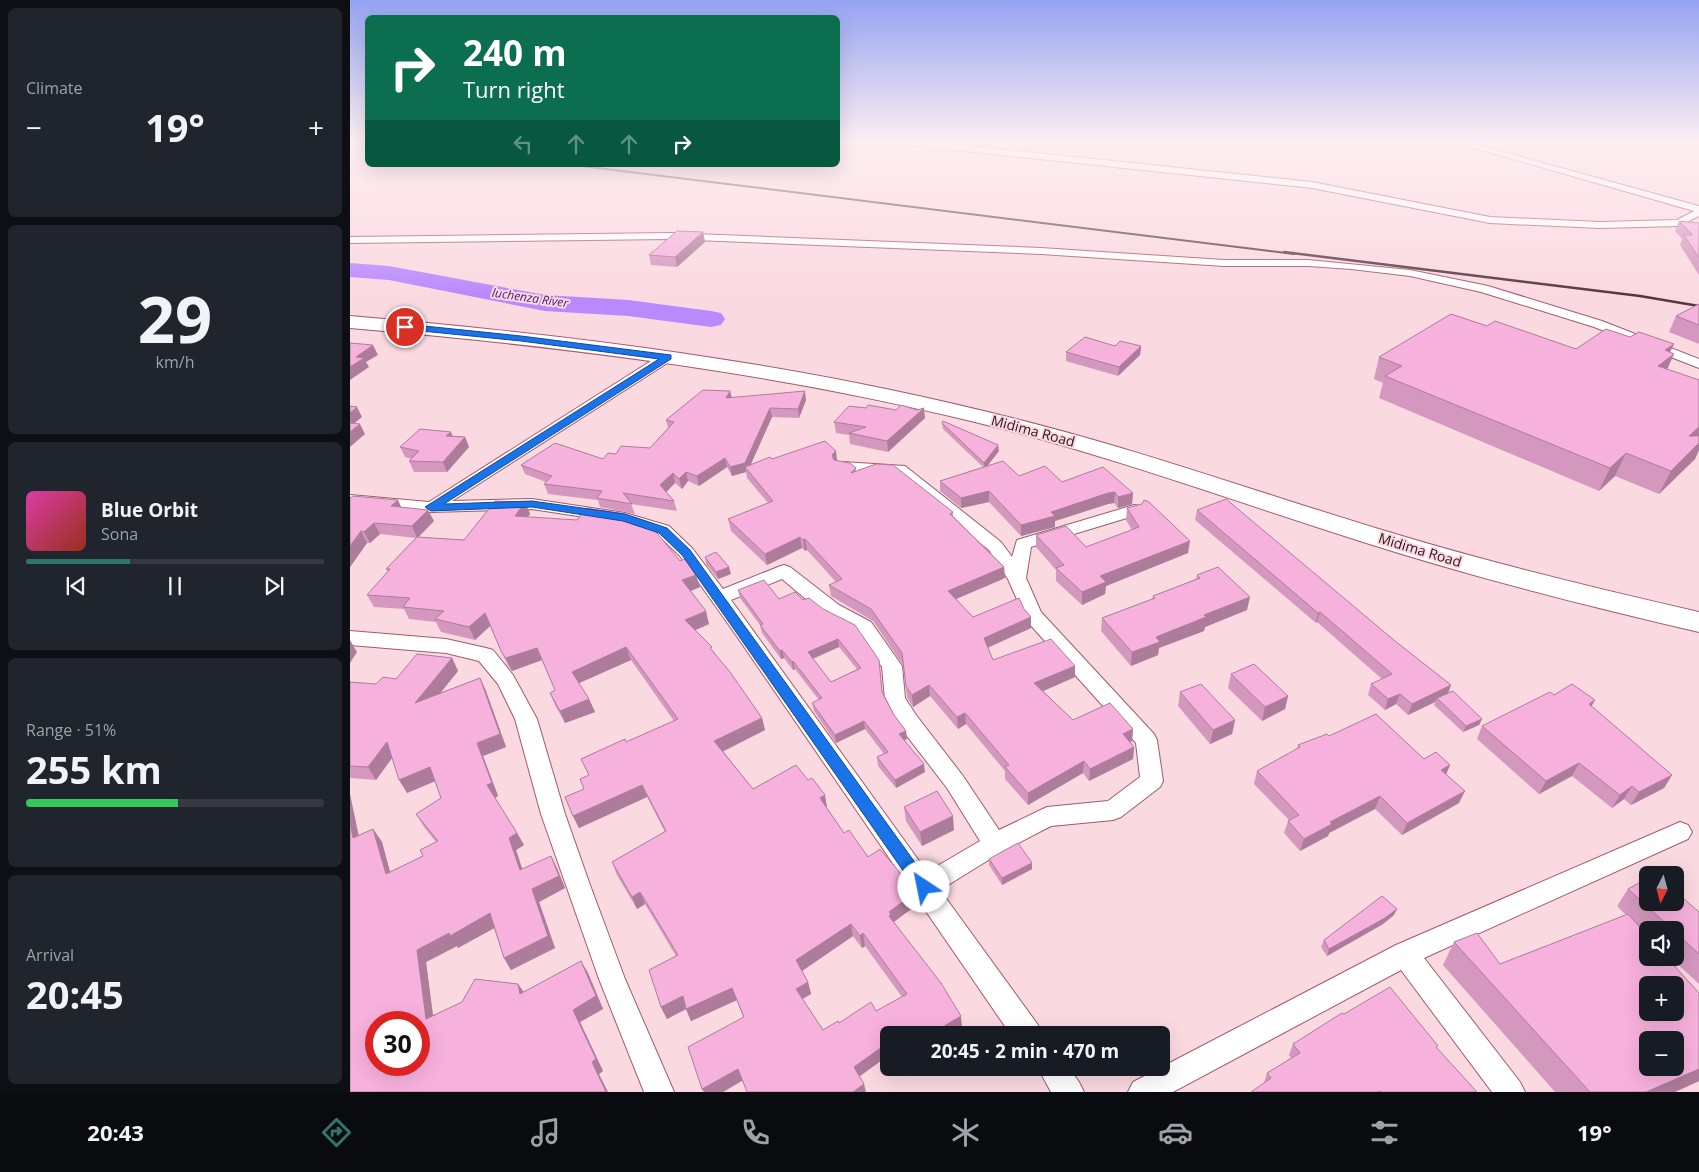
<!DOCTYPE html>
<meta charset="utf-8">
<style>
body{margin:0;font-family:"Open Sans",sans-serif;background:#20242c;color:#f1f3f6;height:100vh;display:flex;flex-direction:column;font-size:19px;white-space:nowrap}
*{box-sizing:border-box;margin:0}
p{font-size:16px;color:#9ea1a6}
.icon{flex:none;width:28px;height:28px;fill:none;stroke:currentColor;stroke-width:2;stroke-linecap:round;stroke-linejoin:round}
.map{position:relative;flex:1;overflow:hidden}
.panel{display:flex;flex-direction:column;gap:8px;padding:8px;background:#0d0f14;width:350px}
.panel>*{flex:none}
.hud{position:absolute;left:15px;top:15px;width:475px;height:152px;border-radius:8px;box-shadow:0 5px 20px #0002;background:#0b6e4f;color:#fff;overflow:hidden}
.needle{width:32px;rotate:186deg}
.controls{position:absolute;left:1289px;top:866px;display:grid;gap:10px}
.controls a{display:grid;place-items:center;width:45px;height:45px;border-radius:8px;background:#171b24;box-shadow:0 5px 20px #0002;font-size:25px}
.speed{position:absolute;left:15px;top:1011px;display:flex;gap:10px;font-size:25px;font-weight:700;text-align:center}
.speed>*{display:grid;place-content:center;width:65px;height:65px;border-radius:50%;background:#171b24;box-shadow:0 5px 20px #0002;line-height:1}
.speed .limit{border:8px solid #d22;background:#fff;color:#111}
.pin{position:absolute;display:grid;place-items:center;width:42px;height:42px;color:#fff;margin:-21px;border:2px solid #fff;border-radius:50%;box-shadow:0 1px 5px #0007}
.me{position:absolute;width:55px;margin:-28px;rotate:326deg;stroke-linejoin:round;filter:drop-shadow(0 0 4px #0008)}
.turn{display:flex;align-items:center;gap:18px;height:105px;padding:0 15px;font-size:22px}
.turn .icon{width:65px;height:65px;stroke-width:2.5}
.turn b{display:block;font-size:35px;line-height:42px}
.lanes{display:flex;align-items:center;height:48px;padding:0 15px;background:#0003;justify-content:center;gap:25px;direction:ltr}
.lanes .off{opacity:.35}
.big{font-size:38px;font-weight:700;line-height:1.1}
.panel .tile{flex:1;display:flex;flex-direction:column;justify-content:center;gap:8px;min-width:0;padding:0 18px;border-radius:8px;background:#20242c}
.panel .dial{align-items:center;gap:0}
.dial b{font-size:65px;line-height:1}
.song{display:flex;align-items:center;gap:15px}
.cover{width:60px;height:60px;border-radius:8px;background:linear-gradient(135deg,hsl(320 70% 55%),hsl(10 70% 35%))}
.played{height:5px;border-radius:2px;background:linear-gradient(90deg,#30756a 35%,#363941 35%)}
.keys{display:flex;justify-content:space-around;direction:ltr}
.heat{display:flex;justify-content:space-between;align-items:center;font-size:28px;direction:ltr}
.charge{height:8px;border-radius:4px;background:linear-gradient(90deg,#34c759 51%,#363941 0)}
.trip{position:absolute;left:530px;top:1026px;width:290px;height:50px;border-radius:8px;background:#171b24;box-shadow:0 5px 20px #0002;font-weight:700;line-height:50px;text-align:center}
.tab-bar{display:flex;height:80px;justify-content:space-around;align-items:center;background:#090b0e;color:#9ea1a6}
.tab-bar .icon{width:35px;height:35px}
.tab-bar .selected{color:#30756a}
.tab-bar b{font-size:22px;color:#f1f3f6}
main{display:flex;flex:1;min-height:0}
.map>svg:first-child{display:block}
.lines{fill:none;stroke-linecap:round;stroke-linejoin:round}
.river{fill:#b989fe;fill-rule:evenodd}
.street-casing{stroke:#a2596f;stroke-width:2}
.primary-casing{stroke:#a2596f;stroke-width:2}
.street{fill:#fff;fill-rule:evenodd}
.primary{fill:#fff;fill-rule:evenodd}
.rail-far1{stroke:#563740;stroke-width:2}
.rail{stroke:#563740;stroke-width:2.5}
.wall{fill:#d498be;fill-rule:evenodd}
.shaded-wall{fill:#ad7c9b}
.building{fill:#f7b1dd;stroke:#ad7c9b;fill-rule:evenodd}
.route{fill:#1a73e8;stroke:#114b97}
.labels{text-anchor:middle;stroke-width:4;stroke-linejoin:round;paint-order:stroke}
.far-water-label{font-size:12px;font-style:italic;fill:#48127a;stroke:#fbd9e1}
.street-label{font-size:14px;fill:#33151e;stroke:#fbd9e1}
</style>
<main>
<section class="panel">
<div class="tile"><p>Climate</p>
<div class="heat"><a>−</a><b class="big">19°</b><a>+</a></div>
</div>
<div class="tile dial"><b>29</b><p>km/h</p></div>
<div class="tile">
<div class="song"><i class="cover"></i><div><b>Blue Orbit</b><p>Sona</p></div></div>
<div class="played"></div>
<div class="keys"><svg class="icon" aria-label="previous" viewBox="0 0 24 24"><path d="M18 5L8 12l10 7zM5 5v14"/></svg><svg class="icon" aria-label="pause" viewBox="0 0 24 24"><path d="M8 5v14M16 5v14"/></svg><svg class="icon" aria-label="next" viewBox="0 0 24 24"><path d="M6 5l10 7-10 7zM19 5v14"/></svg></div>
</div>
<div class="tile"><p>Range · 51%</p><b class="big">255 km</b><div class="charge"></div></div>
<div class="tile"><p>Arrival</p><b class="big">20:45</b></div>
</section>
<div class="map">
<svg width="1349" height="1092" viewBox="0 0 1349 1092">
<rect width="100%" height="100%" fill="#fbd9e1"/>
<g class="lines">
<!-- river -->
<path class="river" d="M0,263L39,266L195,295L278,300L361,311L371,313L375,319L371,325L361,327L278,316L195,311L39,280L0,277Z"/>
<defs>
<path id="street" d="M555,142H584L962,182L1140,217L1250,222L1327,220L1344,211L1103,142H1117L1349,206V216L1329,226L1250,228L1140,223L962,188L559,145Z
M320,233L691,248L874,260H958L1060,270L1138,286L1252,321L1349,359V368L1244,327L1131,292L1060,276L1001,269L958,266H874L691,254L320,239L0,243V237Z
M317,353L324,357L322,360L102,501L182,499L275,513L319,526L342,548L373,589L428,567L434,565L440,567L489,605L521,622L552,666L555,698L566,715L613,776L649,830L697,807L758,801L790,777L786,743L676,620L658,579L639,550L545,474L493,472L487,470L485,467L487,464L493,462L555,466L651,542L662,557L667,540L784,505L790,506L792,510L790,514L681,547L676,578L691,612L804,734L807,740L813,781L810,787L771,817L763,820L701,826L653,851L590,890L688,1025L692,1035H661L386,635L330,556L307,534L273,523L182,509L81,512L0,505V495L79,502L312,354ZM432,579L475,615L507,632L532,667L535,699L550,727L597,788L630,841L577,872L381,600Z
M0,631L96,639L136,648L143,650L163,675L187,719L215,814L240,885L275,979L324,1092H294L249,979L191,814L165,719L148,684L129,661L96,653L0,645Z
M1330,822L1338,825L1342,832L1338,839L1074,958L1170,1082L1175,1092H1142L1051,970L823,1092H778L783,1082L1046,945Z
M688,1068H719L729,1082L734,1092H701Z"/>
<path id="primary" d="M0,316C224,335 448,363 666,419C790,450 910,493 1032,530C1137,562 1243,588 1349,612V632C1236,606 1123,577 1013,542C893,504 775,461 653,429C439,374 220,347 0,328Z"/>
</defs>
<!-- street casing -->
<use href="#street" class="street-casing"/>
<!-- primary casing -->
<use href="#primary" class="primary-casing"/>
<!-- street -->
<use href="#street" class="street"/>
<!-- primary -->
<use href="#primary" class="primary"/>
<!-- rail-far1 -->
<path class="rail-far1" d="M223,165L944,254"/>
<!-- rail -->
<path class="rail" d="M934,252L1290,296L1349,306"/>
</g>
<!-- wall -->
<path class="wall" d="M1329,221L1349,223V275L1330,245L1332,239L1325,231Z
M353,232L355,242L327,267L301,265L299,255Z
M1349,304V344L1319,332L1326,316Z
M1137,326L1226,349L1320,352L1324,354L1317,369L1349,380V450L1345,459L1309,494L1265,476L1249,491L1029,398L1033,383L1024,379L1029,357Z
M765,346H791L790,355L768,376L716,361V352Z
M380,391L382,398L456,400L449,418L422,417L400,465L422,459L486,451L487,461L506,468V471L603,512V516L654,567L655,578L606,599L623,617L674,609L681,617V628L638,648L643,660L725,666V677L693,691L723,720L783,729L782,741L780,742L784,747L783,759L739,781L733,773L678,805L655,779V771L616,724L608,729L580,696L563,707L557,697L553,665L523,621L481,596L479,585L486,582L457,550L455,551L452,548L417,565L381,531L378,519L418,503L397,478L396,472L382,476L377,467L349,486L338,481L332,489L325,483L316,492L324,501L327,511L281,504L285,514L250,507L248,500L198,494L194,484L196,482L175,474L171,465L253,459L266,454L300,448L318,428L316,420Z
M575,418L538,452L500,444L499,435L486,433L484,422Z
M592,423L649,451L637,466L669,476L783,493L782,504L768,508L764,503L758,504L705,521V527L671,536L639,502L611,508L590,491V481L633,467L593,429Z
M103,436L115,437L119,447L97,472H64L59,461L62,459L55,457L50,447Z
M0,498L48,500L51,507L84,521L69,537L114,540L175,502L180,514L178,517L350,587L340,591L359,624L345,630L363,651L412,718L415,730L373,751L403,789L477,807L476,808L494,833L568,904L544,922L612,1028L539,1035V1055L510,1076L392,1081L373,1092L393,1017L387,1000L341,1021L336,1009L317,1019L311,1007L326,956L295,904L287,909L267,875L262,862L315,832L297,797L229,828L223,816L239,775L231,759L276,742L324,721L281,660L229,683L239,699L245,712L215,723L205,705L200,693L205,690L192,660L162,671L158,666L140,626L125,640L91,632L86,622L59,619L54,609L24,607L17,595L38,572L36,569L66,538L30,534L20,543H17L0,567ZM503,936L512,948L515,946L552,997L526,1011L489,1023L473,1030L452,999L461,994L458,982L452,971Z
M777,508L838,553L756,586L755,594L732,605L706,581V570L686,547V535L736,547L782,530L776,520Z
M847,510L1045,641L1101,685L1098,693L1132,719L1129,725L1113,732L1084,705L1085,702L1058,715L1046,704L1035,710L1018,695L1021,684L1032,679L967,622L966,623L845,520Z
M355,557L381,574L368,579L356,564Z
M847,575L897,610L855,627L854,631L809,648L808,655L781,666L751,631L752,618L802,599L803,596L846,579Z
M388,590L429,599L453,600L459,598L533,692L544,715L556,731L557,739L554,740L575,772L546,788L528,766L527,757L534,754L515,729L486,743L464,711L462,703L469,700L445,669L443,670L434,658L431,659L412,633L410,625L390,598ZM489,647L507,669L481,682L463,659Z
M102,658L108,671L90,693L130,678L136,691L156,747L133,756L148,796L145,798L167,833L174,845L166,850L172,869L207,868L215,888L189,902L205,948L161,970L154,958L144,928L108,948L107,946L76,962L83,1015L168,984L174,992L231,961L238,973L253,1009L230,1022L253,1071L249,1074L0,1092L9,835L23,829L32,842L40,872L73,856L86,842L74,827L66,814L91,798L85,781L57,793L42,758L26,780L0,778V682L26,684L46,679Z
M881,674L938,696L935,709L912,721L878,688Z
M830,692L885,720L882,734L860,744L828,706Z
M1204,695L1242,707L1322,775L1314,788L1281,805L1274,799L1262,808L1222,776L1189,794L1127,739L1132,726Z
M979,736L1100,765L1096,774L1109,803L1052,835L1025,809L979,833L978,836L950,851L934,833L938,821L939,820L904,784L907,771L947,749L948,745Z
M554,807L604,830L572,846L556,821Z
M639,859L682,863V869L652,885L639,865Z
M1278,889L1349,912V984L1321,958H1325V930H1298V936L1349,993V1081L1325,1092H1205L1093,965L1104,942L1150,964L1276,915L1267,906Z
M1044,915L1033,924L977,956L971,947L974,940Z
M994,1014L1086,1048L1127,1092H901L914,1083L917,1073L941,1058L939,1055L943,1044Z"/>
<!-- shaded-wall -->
<path class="shaded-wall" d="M353,232L355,242L327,267L325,257Z
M1324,344L1317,359L1324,354L1314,376L1298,388L1315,350Z
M23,345L28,355L16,362L19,367L0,380V367L6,357Z
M791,346L790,355L768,376L769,367Z
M380,391L382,400L376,398Z
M455,391L456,400L449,418L448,409Z
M7,407L12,417L0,427V413Z
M420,408L422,417L398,471L395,467L396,472L382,476L380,467Z
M574,408L575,418L538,452L537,441Z
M10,424L15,434L0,447V432Z
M1349,427V438L1339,436Z
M101,432L105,442L96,436Z
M115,437L119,447L97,472L93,462Z
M1349,443V450L1345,459L1309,494L1321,471Z
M648,445L649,451L635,469L634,463Z
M486,451L487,462L483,466L482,455Z
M1276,453L1265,476L1249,491L1260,468Z
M375,458L377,467L349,486L347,476Z
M336,472L338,481L332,489L329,479Z
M323,473L325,483L313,495L310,485Z
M639,491V502L611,508V498Z
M765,492L764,503L758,504L705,521V527L671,536V525L701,512L758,493Z
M783,493L782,504L768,508V497Z
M48,500L53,512L41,506Z
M175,502L180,514L170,528L165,516Z
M78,510L84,521L67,538L62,526Z
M24,523L30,534L20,543L14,532Z
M11,531L17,543L0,567V546Z
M450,537L452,548L417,565L415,554Z
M455,539L457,550L455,551L453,540Z
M840,541L838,553L756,586L755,594L732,605V592L750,576Z
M379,567L381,574L368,579L366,572Z
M654,567L655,578L599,602L598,591Z
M346,575L350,587L336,593L332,580Z
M900,597L897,610L855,627L854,631L809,648L808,655L781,666L782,652L806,637L854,615Z
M356,611L359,624L339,633L335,620Z
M970,612L967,622L966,623L968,613Z
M135,613L141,625L125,640L119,627Z
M681,617V628L634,649V638Z
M488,639L489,647L459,660L458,652Z
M0,640L7,652L0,663Z
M276,647L281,660L227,684L222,672Z
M187,648L192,660L162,671L156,658Z
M432,650L434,658L431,659L430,651Z
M102,658L108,671L72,716L65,703Z
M443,661L445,669L443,670L442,662Z
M725,666V677L684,695V683Z
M130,678L136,691L156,747L133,756L148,796L144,798L137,785L127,743Z
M579,685L580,696L563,707L562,695Z
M1101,685L1097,696L1087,698L1085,702L1058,715L1062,704Z
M1050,694L1046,704L1035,710L1038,699Z
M938,696L935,709L912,721L915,707Z
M239,699L245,712L215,723L210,711Z
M1245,700L1238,713L1239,704Z
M615,713L616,724L608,729L607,717Z
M412,718L415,730L368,754L364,741Z
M1132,719L1129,725L1113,732L1116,726Z
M885,720L882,734L860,744L863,730Z
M514,721L515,729L486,743L485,735Z
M783,729L782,741L772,746L773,734Z
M556,731L557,739L550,742L549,734Z
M37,742L45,754L26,780L18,767Z
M784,747L783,759L739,781L740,769Z
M734,761L733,773L678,805V793Z
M1229,763L1222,776L1189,794L1196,781Z
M574,764L575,772L546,788L545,780Z
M1100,765L1095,777L1091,770Z
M80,767L88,780L57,793L49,780Z
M1322,775L1314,788L1281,805L1289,792Z
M292,785L297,797L229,828L223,816Z
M1282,786L1274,799L1262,808L1270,795Z
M1115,791L1109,803L1052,835L1057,823Z
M0,794L12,851L3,838L0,823Z
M475,795L477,807L472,810L470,798Z
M1030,796L1025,809L979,833L978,836L950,851L954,839L980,822Z
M603,816L604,830L572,846L570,832Z
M23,829L32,842L44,887L36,874Z
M167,833L174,845L166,850L177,883L170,870L159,838Z
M201,856L207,868L215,888L189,902L205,948L161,970L154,958L182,889Z
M682,863V869L652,885V878Z
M290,892L295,904L287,909L282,897Z
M566,892L568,904L542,923L541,928L539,912Z
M1047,909L1044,915L1033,924L977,956L979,949Z
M140,913L148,926L108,948L107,946L76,962L85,1031L76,1019L67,950Z
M501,924L503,936L449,973L446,960Z
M513,933L515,946L512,948L510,936Z
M231,961L238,973L253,1009L230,1022L253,1071L249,1074L258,1092H256L242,1062L223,1010Z
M458,982L461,994L449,1001L446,989Z
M168,984L176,996L170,994Z
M382,988L387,1000L341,1021L336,1009Z
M333,996L338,1008L317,1019L311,1007Z
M611,1016L612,1028L599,1035H579Z
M539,1042V1055L507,1078L504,1067Z
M388,1069L393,1080L373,1092H354L352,1089Z
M1349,1069V1081L1325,1092H1296Z
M514,1084L516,1092H503Z"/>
<!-- building -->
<path class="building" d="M1329,221L1349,223V258L1334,235H1343Z
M327,231L353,232L325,257L299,255Z
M1349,304V325L1326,316Z
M1101,314L1137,326L1145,321L1226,349L1256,329L1280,337L1289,332L1324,344L1315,350L1324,354L1308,366L1349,380V427L1339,436H1349V443L1321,471L1276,453L1260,468L1035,376L1052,366L1029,357Z
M735,337L765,346L770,341L791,346L769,367L716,352Z
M0,343L23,345L6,357L14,358L0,367Z
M353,390L380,391L376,398L455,391L448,409L420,408L395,463L380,467L375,458L347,476L336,472L329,479L323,473L310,485L324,501L273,493L282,504L247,498L252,491L194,484L202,476L171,465L205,443L253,459L258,453L266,454L271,446L300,448L324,422L316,420Z
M518,405L546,410L551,405L567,410L574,408L537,441L499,433L516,427L484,422L499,406L516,408Z
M0,406L7,407L0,413Z
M593,421L648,445L634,463L592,423Z
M0,423L10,424L0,432Z
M70,429L101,432L96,436L115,437L93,462L59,461L69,451L50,447Z
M475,441L486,451L482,455L484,460L500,463L506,468L501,473L526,464L543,465L603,512L600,514L654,567L598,591L623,617L669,598L674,609L681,617L634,638L643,660L701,639L725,666L684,683L723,720L760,703L783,729L773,734L784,747L740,769L734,761L678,793L655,767L659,765L615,713L607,717L579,685L562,695L556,686L552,653L521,609L479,585L492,579L455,539L453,540L450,537L415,554L378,519L423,501L395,467L420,457L422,459Z
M653,461L669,476L695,466L712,482L753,467L783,493L768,497L765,492L758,493L701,512L705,516L671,525L639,491L611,498L590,481Z
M3,496L48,500L41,506L78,510L62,526L24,523L14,532L11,531L0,546V498Z
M876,499L1045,641L1101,685L1062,704L1050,694L1038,699L1021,684L1042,674L970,612L968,613L847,510Z
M794,500L799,502L840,541L750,576L756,582L732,592L706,568L714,565L686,535L716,526L736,547L789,527L777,508L792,504Z
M145,501L175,502L165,516L227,520L236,508L269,513L298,522L330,561L335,559L346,575L332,580L356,611L335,620L362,647L360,648L380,672L412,718L364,741L403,789L446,765L458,780L462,778L475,795L470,798L494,833L499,830L518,857L530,849L566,892L539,912L541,914L539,916L591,983L611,1016L579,1035H539V1042L504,1067L514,1084L503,1092H397L388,1069L352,1089L338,1047L394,1017L382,988L336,1009L333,996L311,1007L299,970L328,955L290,892L282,897L262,862L316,831L292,785L223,816L215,797L234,789L230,779L239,775L231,759L275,739L276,742L328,719L276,647L222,672L239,699L210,711L200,693L205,690L187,648L156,658L152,653L135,613L119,627L85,619L94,611L53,607L60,598L17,595L40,569H36L67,537L114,540ZM501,924L510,936L513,933L557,994L526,1011L521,1002L489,1023L488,1021L473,1030L446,989L458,982L446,960Z
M366,552L379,567L366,572L355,557Z
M868,567L900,597L854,615L856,617L806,637L810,642L782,652L752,618L805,598L803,596L850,578L847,575Z
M414,580L429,599L445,592L453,600L459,598L473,609L505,625L529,660L532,692L544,715L556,731L549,734L574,764L545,780L527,757L538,752L514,721L485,735L462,703L472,698L443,661L442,662L432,650L430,651L410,625L413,624L388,590ZM488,639L511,668L481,682L458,652Z
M67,654L102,658L65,703L130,678L150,734L127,743L142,783L137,785L167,833L159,838L170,870L201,856L209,876L182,889L198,936L154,958L140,913L100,936L99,933L67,950L76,1019L112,1002L125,979L168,984L170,994L231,961L246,996L223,1010L246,1059L242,1062L256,1092H0V823L3,838L23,829L36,874L73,856L70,850L88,841L66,814L91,798L80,767L49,780L37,742L18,767L0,766V682L26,684L33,677L46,679ZM26,1022H69V1065H26Z
M904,664L938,696L915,707L881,674Z
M851,684L885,720L863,730L830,692Z
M1222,684L1245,700L1239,704L1322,775L1289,792L1282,786L1270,795L1229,763L1196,781L1132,726L1200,692L1204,695Z
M1103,691L1132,719L1116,726L1087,698Z
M1026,714L1074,759L1086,752L1100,765L1091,770L1115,791L1057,823L1030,796L980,822L982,824L954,839L938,821L949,815L907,771L950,747L948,745L977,734L979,736Z
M587,791L603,816L570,832L554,807Z
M668,843L682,863L652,878L639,859Z
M1298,878V902H1325V891L1349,912V954L1325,932V930H1323L1278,889Z
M1032,896L1047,909L1035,918L979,949L974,940Z
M1278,914L1298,936V958H1317L1349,993V1069L1296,1092H1240L1104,942L1127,933L1150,964ZM1298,985H1325V1012H1298ZM1298,1040H1325V1068H1298Z
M1040,987L1088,1046L1086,1047L1127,1092H1031L1030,1091L1027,1092H901L921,1078L917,1073L950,1053L943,1044L992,1013L994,1014Z"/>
<!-- sky -->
<linearGradient id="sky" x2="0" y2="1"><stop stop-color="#95a3f1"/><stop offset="0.48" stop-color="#fdeef2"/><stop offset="1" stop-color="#fdeef2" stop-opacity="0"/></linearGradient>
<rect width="1349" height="295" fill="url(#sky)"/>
<!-- route -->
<path class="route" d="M55,324L171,336L321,355V359L94,504L182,501L275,514L317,528L340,550L579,882L582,887L579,892L574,894L568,892L332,555L309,533L273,521L182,507L81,511L75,507L309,359L171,341L52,329V325Z"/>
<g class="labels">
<!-- far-water labels -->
<g class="far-water-label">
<text transform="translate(180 298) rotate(8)" y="4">luchenza River</text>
</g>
<!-- street labels -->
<g class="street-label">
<text transform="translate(683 431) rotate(15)" y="5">Midima Road</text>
<text transform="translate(1070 550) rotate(17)" y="5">Midima Road</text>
</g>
</g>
</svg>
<div class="controls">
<a><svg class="needle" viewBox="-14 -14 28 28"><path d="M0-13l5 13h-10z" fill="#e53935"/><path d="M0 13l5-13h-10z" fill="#9ea1a6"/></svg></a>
<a><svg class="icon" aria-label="sound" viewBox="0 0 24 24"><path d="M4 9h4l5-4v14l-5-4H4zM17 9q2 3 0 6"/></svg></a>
<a>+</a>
<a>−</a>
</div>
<div class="speed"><div class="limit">30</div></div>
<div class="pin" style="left:55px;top:327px;background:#d93025"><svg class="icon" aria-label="arrive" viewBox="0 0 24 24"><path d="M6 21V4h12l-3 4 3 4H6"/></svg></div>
<svg class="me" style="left:574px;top:887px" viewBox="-20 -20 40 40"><circle r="19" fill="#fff"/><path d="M0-13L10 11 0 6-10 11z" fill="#1a73e8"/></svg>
<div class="trip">20:45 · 2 min · 470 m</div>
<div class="hud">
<div class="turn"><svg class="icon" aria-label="right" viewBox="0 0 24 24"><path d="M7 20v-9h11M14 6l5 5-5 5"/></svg><div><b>240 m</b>Turn right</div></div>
<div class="lanes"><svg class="icon off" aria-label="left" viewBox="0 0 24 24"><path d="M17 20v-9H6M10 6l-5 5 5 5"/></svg><svg class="icon off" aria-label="ahead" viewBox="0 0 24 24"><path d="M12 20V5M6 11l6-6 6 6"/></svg><svg class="icon off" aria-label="ahead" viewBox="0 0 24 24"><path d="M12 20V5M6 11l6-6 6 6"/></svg><svg class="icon" aria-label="right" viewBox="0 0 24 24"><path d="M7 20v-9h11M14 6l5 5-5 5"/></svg></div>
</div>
</div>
</main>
<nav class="tab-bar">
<b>20:43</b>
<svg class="icon selected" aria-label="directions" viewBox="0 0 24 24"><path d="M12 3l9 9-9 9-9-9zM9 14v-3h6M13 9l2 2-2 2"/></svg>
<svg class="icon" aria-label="music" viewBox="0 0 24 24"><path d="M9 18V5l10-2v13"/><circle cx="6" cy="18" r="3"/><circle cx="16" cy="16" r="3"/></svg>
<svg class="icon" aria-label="phone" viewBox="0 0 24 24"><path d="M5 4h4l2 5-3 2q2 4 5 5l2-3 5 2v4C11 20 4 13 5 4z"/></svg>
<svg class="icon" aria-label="climate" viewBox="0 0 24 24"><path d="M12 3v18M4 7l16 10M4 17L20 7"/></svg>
<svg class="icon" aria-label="car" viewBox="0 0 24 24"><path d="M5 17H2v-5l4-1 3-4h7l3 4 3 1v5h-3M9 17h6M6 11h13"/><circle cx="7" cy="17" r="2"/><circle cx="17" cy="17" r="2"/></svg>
<svg class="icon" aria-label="filters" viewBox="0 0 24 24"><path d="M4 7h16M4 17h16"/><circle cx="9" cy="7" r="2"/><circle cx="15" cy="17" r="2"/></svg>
<b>19°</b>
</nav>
